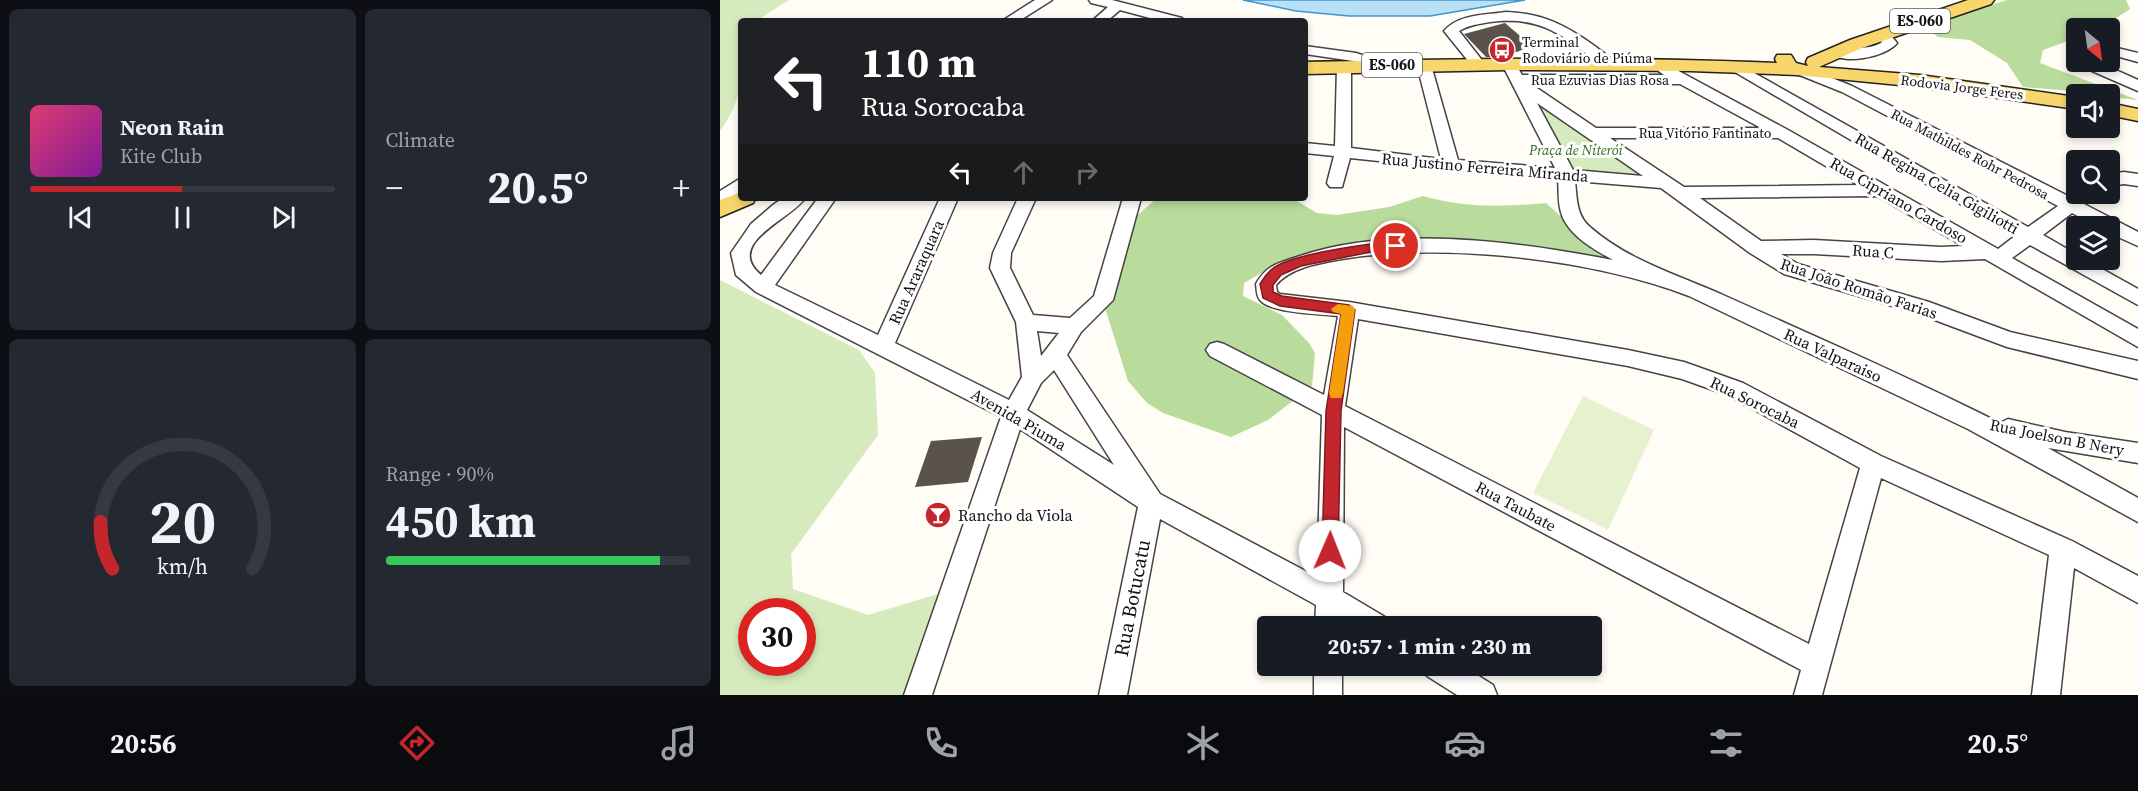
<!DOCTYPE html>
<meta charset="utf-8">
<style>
body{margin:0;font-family:"Source Serif 4",serif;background:#242831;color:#f1f3f6;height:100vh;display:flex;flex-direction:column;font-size:22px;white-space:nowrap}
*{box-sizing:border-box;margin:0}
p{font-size:20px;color:#9ea1a6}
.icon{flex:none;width:33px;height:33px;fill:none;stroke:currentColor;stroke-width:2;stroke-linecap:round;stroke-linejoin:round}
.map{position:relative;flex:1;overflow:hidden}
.side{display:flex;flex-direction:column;gap:9px;padding:9px;background:#0d0f14;width:720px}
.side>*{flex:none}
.hud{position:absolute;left:18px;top:18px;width:570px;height:183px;border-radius:6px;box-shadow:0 3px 9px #0003;background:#202124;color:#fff;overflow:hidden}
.needle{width:39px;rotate:151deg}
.tools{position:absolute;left:1346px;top:18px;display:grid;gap:12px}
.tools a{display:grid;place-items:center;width:54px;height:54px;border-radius:6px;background:#171b24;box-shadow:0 3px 9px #0003;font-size:30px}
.speed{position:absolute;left:18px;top:598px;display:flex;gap:12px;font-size:30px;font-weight:700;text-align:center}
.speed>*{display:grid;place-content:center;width:78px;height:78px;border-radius:50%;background:#171b24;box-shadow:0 3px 9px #0003;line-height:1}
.speed .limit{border:9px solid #d22;background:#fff;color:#111}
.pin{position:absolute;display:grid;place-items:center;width:51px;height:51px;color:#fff;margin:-26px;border:3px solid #fff;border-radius:50%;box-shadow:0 2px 6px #0007}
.me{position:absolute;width:66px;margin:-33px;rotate:1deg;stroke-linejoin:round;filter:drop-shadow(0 0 4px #0008)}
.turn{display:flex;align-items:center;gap:21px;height:126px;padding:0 24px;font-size:27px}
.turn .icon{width:78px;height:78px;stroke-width:2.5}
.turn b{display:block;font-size:42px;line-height:51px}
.lanes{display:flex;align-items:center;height:57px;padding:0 24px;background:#0003;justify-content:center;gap:30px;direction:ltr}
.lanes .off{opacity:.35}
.big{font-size:45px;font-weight:700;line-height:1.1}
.side .widget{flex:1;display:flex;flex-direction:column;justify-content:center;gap:9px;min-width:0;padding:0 21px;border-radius:9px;background:#242831}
.side .dial{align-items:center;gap:0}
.dial svg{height:156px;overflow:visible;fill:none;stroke:#363941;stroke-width:7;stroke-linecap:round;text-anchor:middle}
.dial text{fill:#f1f3f6;stroke:none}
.song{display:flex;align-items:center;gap:18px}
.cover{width:72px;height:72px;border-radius:9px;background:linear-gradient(135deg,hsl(340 70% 55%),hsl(290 70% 35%))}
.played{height:6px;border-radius:3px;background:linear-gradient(90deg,#c4262e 50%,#363941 50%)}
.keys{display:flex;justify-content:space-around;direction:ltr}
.heat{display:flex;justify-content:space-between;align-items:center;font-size:33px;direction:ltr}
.charge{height:9px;border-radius:4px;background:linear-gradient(90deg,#34c759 90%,#363941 0)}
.side .tiles{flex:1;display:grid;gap:9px;grid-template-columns:repeat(2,1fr)}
.trip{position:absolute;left:537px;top:616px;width:345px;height:60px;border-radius:6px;background:#171b24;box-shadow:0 3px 9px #0003;font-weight:700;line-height:60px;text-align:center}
.menu{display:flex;height:96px;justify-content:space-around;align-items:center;background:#090b0e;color:#9ea1a6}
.menu .icon{width:42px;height:42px}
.menu .active{color:#c4262e}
.menu b{font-size:27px;color:#f1f3f6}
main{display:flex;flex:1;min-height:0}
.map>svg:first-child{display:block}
.green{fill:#d5ebbd;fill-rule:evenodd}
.forest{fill:#b9dc9c}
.pitch{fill:#e6f2cf}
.water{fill:#b9e0f7;stroke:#3f96cf;stroke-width:1.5}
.building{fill:#5a524d}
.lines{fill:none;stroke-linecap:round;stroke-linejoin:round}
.minor-casing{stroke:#444;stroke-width:3}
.major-casing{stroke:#222;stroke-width:3}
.minor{fill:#fff;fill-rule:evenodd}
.major{fill:#f9d66b;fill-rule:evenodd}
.route{fill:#c4262e;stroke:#7f191e;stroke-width:1.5}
.slow{fill:#f59e0b}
.labels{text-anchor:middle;stroke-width:6;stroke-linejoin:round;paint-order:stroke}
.far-poi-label{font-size:14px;fill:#111;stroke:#fff;text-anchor:start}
.far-street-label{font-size:14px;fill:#111;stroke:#fff}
.far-park-label{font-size:14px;font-style:italic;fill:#2f6b1f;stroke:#fff}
.shield{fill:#fff;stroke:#585858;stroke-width:1.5}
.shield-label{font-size:15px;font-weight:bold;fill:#111}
.street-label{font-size:16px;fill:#111;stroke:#fff}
.poi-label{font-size:16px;fill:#111;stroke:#fff;text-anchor:start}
.near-street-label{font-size:20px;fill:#111;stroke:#fff}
</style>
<main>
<section class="side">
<div class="tiles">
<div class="widget">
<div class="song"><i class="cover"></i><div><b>Neon Rain</b><p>Kite Club</p></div></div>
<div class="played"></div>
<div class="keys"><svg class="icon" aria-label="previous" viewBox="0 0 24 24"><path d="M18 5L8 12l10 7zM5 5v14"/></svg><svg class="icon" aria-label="pause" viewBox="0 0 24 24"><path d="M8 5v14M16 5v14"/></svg><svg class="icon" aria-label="next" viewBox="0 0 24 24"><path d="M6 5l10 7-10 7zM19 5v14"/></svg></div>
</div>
<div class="widget"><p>Climate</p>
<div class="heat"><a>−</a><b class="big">20.5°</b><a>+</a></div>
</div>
<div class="widget dial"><svg viewBox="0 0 100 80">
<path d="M14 69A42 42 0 1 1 86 69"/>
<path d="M14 69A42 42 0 0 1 8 45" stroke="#c4262e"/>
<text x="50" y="56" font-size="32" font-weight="700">20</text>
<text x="50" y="72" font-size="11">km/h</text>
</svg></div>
<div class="widget"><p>Range · 90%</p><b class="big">450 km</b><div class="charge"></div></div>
</div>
</section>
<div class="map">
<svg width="1418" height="695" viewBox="0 0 1418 695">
<rect width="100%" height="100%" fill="#fffdf5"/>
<!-- green -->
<path class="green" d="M0,0H69L36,21H21C21,65 28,92 0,131Z
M794,82L943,182L842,171Z
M0,280L139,350L155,373L158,435L71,554L73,589L148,615L235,589L202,695H0ZM32,612H82V663H32Z"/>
<!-- forest -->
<path class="forest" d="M1287,0H1406L1410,9L1381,28H1356V38L1323,50L1320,63L1418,100L1389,97V94L1303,87L1287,63L1250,40L1218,37L1203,26Z
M703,196C745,208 782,207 826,203L864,237L906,260L872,263L686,247L594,251L559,263L524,283L523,296L562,315L589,343L595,353L592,386L548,420L511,437L443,413L427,403L408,381L385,308L413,219L437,198H572L597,213L617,215L669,207Z"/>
<!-- pitch -->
<path class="pitch" d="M863,396L934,430L888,530L813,493Z"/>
<!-- water -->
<path class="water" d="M523,0H805L710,16H629L576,11Z"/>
<!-- building -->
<path class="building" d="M785,23L813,47L780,57H766L744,34Z
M262,437L248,482L195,487L211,441Z"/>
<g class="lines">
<defs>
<path id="minor" d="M315,0H332L299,21H282Z
M369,0H392L462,18L464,21H441L400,10L387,21H372L388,7L371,3Z
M786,12C822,13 847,26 876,47C883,53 892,58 897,65L890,69L885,68C845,38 824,15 770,22C759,24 749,25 739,31L765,64L758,68L753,67L724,31C738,14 766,15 786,12Z
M1163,31L1168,32L1177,43C1166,57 1122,66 1109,52C1119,42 1145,54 1162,42L1156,35Z
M585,46L636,53L663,62L665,65L658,69L633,61L585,54Z
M1389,46L1418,53V62L1389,54Z
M789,60L794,61L802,75H944L930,65L937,61L942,62L1068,130L1278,249L1295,236L1008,68L1010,65H1020L1308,227L1338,206L1122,92L1077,74L1075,71L1082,67L1087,68L1132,86L1350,197L1356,193L1374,194L1364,204L1418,232V246L1389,233V226H1377L1352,213L1323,235L1356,254V260H1366L1418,289V305L1310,245L1292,258L1418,329V347L1265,259L1221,261L1094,254H1061L1078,264L1209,302L1290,332L1418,361V379L1287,347L1196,313L1064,274L1030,253L941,188L855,181C857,198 856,215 870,227C907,260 958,275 1003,295C1096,337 1189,377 1280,423L1288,419L1345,432L1418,443V463L1328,448L1418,498V522L1248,429L969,296C873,259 724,242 622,259C600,263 571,267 556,285L557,292L560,294L629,302L908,350L964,362L1023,383L1161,456L1352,541L1418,576V603L1354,568L1340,695H1312L1329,555L1161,478L1102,695H1074L1081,670L624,427L623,592L665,617L669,627H630L623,622V627H595L596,605L440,519L407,695H379L418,507L300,429L212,695H184L281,417L36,292L16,275L11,253L31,224L53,205L63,198H85C72,219 3,243 41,275L98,198H116L55,285L158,335L220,198H238L175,343L289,400L302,377L296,322L270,268L273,253L298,198H316L291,253L290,268L313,315L350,318L374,296L403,198H421L393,300L361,332L347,355L440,494L597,577L602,415L490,356L486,350L490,344L497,342L504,344L604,395L618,316C600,314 555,313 542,302C536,297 537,290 536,284C547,264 560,263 580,256C672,224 799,242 893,260C873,249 844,233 840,208C838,199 839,189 838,180L630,158L622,187H610L607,183L614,156L585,153V143L615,146L617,67L624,63L631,67V148L721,159L697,65L704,61L711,65L738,160L835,168L782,64ZM811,84H960L1041,128H876ZM817,103L923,176L853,170ZM890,138H1058L1138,185L964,187ZM1157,196L1243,246L1221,247L1094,240L1041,241L980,198ZM638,319L908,366L962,379L1007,395L1140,468L1089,644L625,406ZM317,331L339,333L321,356ZM334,370L394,465L307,410L321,383Z
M1362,62H1378L1418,80V91L1372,71Z
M1404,172L1418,174V186L1404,184L1389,186V174Z
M21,178V193L6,204L0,206V191Z
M594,666H622V695H594Z
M703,666H743L773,685L777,695H737L707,676Z"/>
<path id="major" d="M1248,0H1274L1271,4L1142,48L1099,67L1200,75L1356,97V109L1200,87L1077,75L970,71L789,70L585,74V62C742,59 899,56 1057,63L1055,59L1057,55H1071L1076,63L1088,66L1086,62L1088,58L1130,40Z
M1389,103L1418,109V121L1389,115Z
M21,192V198H36L33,203L0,217V200Z"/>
</defs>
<!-- minor casing -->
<use href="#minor" class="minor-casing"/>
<!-- major casing -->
<use href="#major" class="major-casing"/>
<!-- minor -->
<use href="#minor" class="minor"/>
<!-- major -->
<use href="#major" class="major"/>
</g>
<!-- route -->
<path class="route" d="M676,242L681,243V249L656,251L581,266L561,275L553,285V292L562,296L629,305L635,310L621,411L618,551L616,557L610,559L604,557L602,551L606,411L621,314L560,306L543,298L540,284C543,279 547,273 552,269C570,254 651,243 676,242Z"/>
<!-- slow -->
<path class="slow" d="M618,304L633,306L635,310L623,393L621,398H611L609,393L621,314L613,312L611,309Z"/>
<!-- icons -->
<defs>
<symbol id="bus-disc" viewBox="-11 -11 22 22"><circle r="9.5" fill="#c4262e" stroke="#fff"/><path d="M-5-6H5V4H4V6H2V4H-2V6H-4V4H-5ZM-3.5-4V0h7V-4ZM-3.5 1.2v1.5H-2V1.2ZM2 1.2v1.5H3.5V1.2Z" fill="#fff"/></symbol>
<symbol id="bar-disc" viewBox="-11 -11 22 22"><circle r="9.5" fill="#c4262e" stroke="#fff"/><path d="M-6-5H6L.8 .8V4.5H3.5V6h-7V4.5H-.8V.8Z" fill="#fff"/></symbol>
</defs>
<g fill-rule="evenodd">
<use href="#bus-disc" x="767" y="35" width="30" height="30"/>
<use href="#bar-disc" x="203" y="500" width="30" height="30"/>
</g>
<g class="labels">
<!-- far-poi labels -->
<g class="far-poi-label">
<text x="802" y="47">Terminal<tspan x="802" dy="16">Rodoviário de Piúma</tspan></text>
</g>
<!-- far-street labels -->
<g class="far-street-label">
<text x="880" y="85">Rua Ezuvias Dias Rosa</text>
<text transform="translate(1242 87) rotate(7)" y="5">Rodovia Jorge Feres</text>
<text x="985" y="138">Rua Vitório Fantinato</text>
<text transform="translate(1250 154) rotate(28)" y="5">Rua Mathildes Rohr Pedrosa</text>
</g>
<!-- far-park labels -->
<g class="far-park-label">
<text x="856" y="155">Praça de Niterói</text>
</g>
<!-- shield labels -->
<g class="shield">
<rect x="1170" y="9" width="60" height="24" rx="4.5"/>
<rect x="642" y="53" width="60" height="24" rx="4.5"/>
</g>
<g class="shield-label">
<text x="1200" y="26">ES-060</text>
<text x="672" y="70">ES-060</text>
</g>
<!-- street labels -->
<g class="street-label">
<text transform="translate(765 167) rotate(5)" y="6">Rua Justino Ferreira Miranda</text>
<text transform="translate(1217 183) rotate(30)" y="6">Rua Regina Celia Gigiliotti</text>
<text transform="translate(1179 200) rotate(30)" y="6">Rua Cipriano Cardoso</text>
<text transform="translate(1153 251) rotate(4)" y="6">Rua C</text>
<text transform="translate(196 272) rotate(-66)" y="6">Rua Araraquara</text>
<text transform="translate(1139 288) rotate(18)" y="6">Rua João Romão Farias</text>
<text transform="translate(1113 355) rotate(25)" y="6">Rua Valparaiso</text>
<text transform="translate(1035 402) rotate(26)" y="6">Rua Sorocaba</text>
<text transform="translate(299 419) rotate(30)" y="6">Avenida Piuma</text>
<text transform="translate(1337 437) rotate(11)" y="6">Rua Joelson B Nery</text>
<text transform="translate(796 506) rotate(28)" y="6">Rua Taubate</text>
</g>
<!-- poi labels -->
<g class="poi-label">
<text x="238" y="521">Rancho da Viola</text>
</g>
<!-- near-street labels -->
<g class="near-street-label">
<text transform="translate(412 598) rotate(-79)" y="7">Rua Botucatu</text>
</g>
</g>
</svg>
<div class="tools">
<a><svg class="needle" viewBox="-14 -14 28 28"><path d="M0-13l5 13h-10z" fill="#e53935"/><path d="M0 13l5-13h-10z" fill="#9ea1a6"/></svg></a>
<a><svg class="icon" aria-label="sound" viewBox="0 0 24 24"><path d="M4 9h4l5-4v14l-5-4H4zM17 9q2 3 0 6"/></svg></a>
<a><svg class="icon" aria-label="search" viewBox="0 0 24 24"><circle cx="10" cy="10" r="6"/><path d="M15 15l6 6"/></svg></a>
<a><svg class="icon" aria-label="layers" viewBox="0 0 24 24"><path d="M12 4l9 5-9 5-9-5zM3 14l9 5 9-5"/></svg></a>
</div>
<div class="speed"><div class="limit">30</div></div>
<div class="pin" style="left:676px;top:246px;background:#d93025"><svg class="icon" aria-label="arrive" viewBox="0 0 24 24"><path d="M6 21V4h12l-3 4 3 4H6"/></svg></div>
<svg class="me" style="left:610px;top:551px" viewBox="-20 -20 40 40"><circle r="19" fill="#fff"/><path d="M0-13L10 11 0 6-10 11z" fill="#c4262e"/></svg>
<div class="trip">20:57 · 1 min · 230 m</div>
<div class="hud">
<div class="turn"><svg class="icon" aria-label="left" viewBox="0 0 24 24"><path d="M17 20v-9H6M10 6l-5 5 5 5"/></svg><div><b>110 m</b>Rua Sorocaba</div></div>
<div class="lanes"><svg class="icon" aria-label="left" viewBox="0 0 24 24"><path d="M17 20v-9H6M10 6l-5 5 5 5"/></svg><svg class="icon off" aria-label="ahead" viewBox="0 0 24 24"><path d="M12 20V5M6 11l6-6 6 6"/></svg><svg class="icon off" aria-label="right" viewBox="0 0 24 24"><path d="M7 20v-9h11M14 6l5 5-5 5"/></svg></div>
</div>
</div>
</main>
<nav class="menu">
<b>20:56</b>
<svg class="icon active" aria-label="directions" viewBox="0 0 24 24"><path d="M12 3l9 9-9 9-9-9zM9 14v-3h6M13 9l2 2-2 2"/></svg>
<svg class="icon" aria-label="music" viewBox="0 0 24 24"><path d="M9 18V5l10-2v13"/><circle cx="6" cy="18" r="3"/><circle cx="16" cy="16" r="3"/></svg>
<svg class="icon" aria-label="phone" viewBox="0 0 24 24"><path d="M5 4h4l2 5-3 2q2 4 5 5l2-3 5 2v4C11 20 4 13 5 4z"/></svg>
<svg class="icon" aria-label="climate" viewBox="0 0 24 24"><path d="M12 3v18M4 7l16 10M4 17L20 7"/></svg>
<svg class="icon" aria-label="car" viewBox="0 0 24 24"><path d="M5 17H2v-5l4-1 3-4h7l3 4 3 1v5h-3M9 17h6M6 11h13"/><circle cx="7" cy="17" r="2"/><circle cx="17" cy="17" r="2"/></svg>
<svg class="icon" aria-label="filters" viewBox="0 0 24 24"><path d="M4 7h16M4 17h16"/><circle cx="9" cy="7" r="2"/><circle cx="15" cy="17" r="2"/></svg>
<b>20.5°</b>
</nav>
